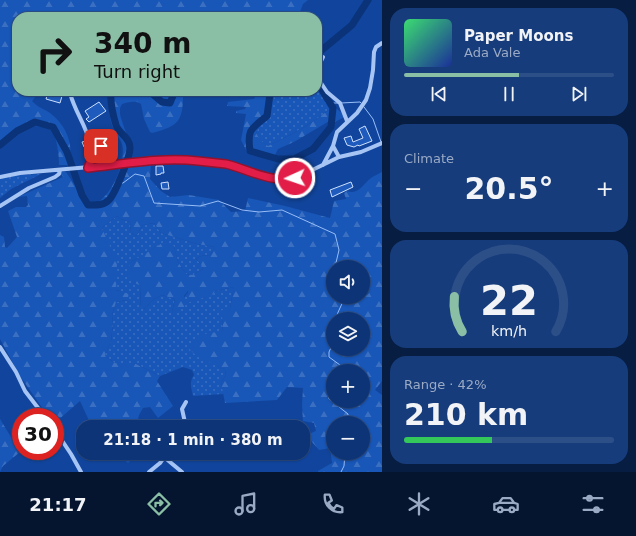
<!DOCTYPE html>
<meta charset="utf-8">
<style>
body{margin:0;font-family:"DejaVu Sans",sans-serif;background:#163c7b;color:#f1f3f6;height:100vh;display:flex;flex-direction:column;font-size:15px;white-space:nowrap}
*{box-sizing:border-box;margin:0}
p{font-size:13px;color:#9aaac5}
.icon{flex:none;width:22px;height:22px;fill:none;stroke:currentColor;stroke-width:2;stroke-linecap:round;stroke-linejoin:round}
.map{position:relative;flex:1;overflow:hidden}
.panel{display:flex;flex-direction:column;gap:8px;padding:8px;background:#071d41;width:254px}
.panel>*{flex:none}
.hud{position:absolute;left:12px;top:12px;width:310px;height:84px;border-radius:16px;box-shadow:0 1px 3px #0004,0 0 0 1px #2d4f88;background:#8abfa5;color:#111;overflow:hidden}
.buttons{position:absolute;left:326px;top:260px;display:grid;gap:8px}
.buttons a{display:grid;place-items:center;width:44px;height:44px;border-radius:50%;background:#0d3476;box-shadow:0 1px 3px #0004,0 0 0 1px #2d4f88;font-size:20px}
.speed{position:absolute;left:12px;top:408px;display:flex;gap:8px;font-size:20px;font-weight:700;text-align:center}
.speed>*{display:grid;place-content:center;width:52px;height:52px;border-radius:50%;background:#0d3476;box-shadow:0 1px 3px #0004,0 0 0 1px #2d4f88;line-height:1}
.speed .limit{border:6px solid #d22;background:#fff;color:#111}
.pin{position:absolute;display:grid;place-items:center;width:34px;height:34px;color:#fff;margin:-17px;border-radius:8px;box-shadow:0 2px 6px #0006}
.me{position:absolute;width:44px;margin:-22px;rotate:267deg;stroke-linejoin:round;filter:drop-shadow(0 0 3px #0008)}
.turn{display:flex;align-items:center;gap:14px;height:84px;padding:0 16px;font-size:18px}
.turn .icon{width:52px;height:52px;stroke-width:2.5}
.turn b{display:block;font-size:28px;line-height:34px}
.big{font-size:30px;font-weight:700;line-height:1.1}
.panel .tile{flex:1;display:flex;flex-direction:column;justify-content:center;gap:6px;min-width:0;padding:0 14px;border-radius:16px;background:#163c7b}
.panel .dial{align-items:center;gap:0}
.dial svg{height:104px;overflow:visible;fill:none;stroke:#2d4f88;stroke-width:7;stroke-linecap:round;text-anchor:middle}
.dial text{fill:#f1f3f6;stroke:none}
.song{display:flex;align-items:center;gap:12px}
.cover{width:48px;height:48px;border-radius:6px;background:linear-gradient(135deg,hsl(140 70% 55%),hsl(230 70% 35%))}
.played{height:4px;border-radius:2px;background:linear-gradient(90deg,#8abfa5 55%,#2d4f88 55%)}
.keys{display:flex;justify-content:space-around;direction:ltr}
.heat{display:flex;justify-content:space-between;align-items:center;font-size:22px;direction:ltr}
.charge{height:6px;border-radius:3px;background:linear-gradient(90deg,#34c759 42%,#2d4f88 0)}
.trip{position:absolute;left:76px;top:420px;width:234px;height:40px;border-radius:16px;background:#0d3476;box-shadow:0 1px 3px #0004,0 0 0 1px #2d4f88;font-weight:700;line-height:40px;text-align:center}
.tabs{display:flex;height:64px;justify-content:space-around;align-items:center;background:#05152f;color:#9aaac5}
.tabs .icon{width:28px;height:28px}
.tabs .active{color:#8abfa5}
.tabs b{font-size:18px;color:#f1f3f6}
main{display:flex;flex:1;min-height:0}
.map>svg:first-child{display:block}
.grass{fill:url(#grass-dots)}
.forest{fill:url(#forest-firs);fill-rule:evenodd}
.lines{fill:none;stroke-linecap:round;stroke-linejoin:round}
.stream{stroke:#97bef8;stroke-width:1}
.river{stroke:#0a3379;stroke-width:7}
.building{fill:#1e5bbc;stroke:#cee1fe}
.minor{stroke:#a6c5f5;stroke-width:4}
.route-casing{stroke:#92132f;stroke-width:10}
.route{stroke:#e11d48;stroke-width:7}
</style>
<main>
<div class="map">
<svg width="382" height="472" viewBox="0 0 382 472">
<defs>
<pattern id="grass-dots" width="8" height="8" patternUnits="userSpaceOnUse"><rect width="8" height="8" fill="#1856b7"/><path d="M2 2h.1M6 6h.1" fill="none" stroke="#3b6fc2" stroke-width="1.8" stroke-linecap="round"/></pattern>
<pattern id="forest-firs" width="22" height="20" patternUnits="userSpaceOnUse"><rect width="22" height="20" fill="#1856b7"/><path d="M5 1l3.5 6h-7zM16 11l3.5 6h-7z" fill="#3b6fc2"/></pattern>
</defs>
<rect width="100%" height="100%" fill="#11459d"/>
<!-- grass -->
<path class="grass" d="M317,81L329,97L333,106C314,123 291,135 268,146L259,140L256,133L266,111L275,96L276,91H317Z
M41,174L11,189L0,198V179L13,175Z
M117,216L121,219L130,222L131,233L136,236L143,225L154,223L161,233L197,244L215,247L210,255L201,256L196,259L201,264L203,269L192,275L186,274L178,262L174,247L160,244L143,256L132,261V281L141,286L140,308L144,309L154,299L162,295L175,299L172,312L189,291V302L215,291L234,287L230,308L223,320L222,332L212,363L225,370L226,375L221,382L224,394L193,396C191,387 189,382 194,375L192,370L183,367L160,376L134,363H115L105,356L111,341L113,323L112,315L116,302L127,300L120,291L116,290V282L102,229L104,226Z"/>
<!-- forest -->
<path class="forest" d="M0,0H308L303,4L298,17H293L290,11L284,17H17V91H40L32,101C37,107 44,109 50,113C67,126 74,145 69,165H59C59,153 57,142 53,130L47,128L29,125L0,143Z
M86,91H187L183,94C183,121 179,126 152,133L150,132L144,119L141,104C136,100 127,102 122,104L120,108V114C122,125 134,148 130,158L122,159C125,142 120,142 114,129C108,118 108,103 114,92L98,95Z
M259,91H276L275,96L266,111L256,133L260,140L268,146C291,135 314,123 333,106L346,116L335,122L331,120L294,142L278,149L274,157L269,159L247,152L241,140L246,114L236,113V111L245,109L246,107L227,106L228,102L254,99Z
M151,164L150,179L161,191L170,197L189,195L219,200L231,212L245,211L248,198L285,206L330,218L334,201L346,199L344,193L347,191C359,195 362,185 371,178C374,176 378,174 382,172V381L375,390L382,395V472H318V471L332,463L330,448L319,450L306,435L316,431L314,423L303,421L302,405L303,388L287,387L277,400L225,403L221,382L226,375L225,370L198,357L190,350C195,333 206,333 222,332L223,320L219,311L230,308L234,287L215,291L212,295L189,302L188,291L184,296V308L172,312L175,299L162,295L154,299L144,309H140L141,286L131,281L127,270L132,261C145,255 155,246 168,240L169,244L174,246L178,262L186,274L192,275L203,269L201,264L196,259L201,256L210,255L215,247L197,244L161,233L154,223L143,225L136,236L131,233L130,222L121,219L117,216L104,226L102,229L117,261L116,290L129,294L127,300L116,302L112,315L113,323L111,341L105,356L115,363H134L160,376L157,381L173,406L158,418L150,407L143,408L139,415L136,427H92L80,401L57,421L55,420V417L48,416L20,376L0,339V235L4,237L5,247L7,248L17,237L8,211L16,207H26L28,205L27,196L18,197L63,177L60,172H66L80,193L85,204L91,206C107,200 116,181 121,166ZM353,264L354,267H363V283L369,293L367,295L363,294V297H333V267H346V265ZM333,319H363V349H333ZM333,371H363V401H333ZM333,423H363V453H333Z
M0,419L20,452L3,466L0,472Z
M116,453H135L136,455L128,463Z"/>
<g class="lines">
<!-- stream -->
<path class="stream" d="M330,103H338
M341,103L360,102L361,103
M364,107L373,119L381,142
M119,183H123L135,174L144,176L154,203L200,206L218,201L242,210L259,212L282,210L335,234L339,250L335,267
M335,319L345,297
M333,323V324
M333,343L329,352V357L340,365L339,371
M333,384L327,390L329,399L348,414V423
M341,472L344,466L345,453"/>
<!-- river -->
<path class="river" d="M317,54L352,25L368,0
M149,91L162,102L170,103L175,91
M267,91L270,94L267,116C251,129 247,129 250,151L278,159H294L313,149L331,127L333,108L317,82
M0,145L17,131L35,122L53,127L67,152L82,195L88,205C95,205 103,206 109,200C115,194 130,157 130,148C130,137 119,134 116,125C113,115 110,101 111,91"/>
</g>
<!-- building -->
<path class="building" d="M48,92L62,96L60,103L46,99Z
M99,102L106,111L89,122L86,119L89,117L85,111Z
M365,126L372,141L359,146L358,145L354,147L347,145L344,138L351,136L353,142L363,138L359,129Z
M94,132H97L96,140H93Z
M86,141L88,145L84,147L82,142Z
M156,166H163L164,173H161V174L156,175Z
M168,182L169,189H162L161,183Z
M351,182L353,187L332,197L330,190Z"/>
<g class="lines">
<!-- minor -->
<path class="minor" d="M323,57L317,69L319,80L327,92L340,103L347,121
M70,93C77,120 98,138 88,168
M333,146L339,157
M92,157L110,135
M323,165L333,146L337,132L357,113L366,100L370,88L373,70L374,52L376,47L382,43
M0,177L20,173L171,160L196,161L226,165L268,178L289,179L302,175L339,157L361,152L382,143
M0,206L29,188L55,177L59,174L60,170
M0,347L16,372L25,391L45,417
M186,427L182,409L186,402
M55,430L71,454L81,472
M164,457L182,472
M149,472L160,463L167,453"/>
</g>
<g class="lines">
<defs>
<path id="route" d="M101,146L92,157L88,168C124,164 162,157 198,161C207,162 217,163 226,164C250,170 270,183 295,178"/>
</defs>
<!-- route casing -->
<use href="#route" class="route-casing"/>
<!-- route -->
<use href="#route" class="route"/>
</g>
</svg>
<div class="buttons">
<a><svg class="icon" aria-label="sound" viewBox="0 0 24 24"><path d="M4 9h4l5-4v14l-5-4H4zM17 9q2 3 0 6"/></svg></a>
<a><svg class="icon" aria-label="layers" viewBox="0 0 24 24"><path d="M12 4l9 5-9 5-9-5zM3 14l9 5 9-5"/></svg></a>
<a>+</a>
<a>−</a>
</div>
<div class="speed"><div class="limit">30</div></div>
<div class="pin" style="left:101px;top:146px;background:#d93025"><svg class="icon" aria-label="arrive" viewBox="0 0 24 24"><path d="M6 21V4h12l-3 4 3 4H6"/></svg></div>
<svg class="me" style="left:295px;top:178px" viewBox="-20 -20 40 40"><circle r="17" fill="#e11d48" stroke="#fff" stroke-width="3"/><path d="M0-11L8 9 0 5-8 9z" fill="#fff"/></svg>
<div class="trip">21:18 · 1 min · 380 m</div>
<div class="hud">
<div class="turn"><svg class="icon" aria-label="right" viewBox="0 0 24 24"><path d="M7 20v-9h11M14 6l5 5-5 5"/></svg><div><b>340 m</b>Turn right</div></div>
</div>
</div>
<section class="panel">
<div class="tile">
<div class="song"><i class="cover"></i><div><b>Paper Moons</b><p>Ada Vale</p></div></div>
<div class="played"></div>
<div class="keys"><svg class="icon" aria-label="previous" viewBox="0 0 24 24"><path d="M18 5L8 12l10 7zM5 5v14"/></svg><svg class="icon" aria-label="pause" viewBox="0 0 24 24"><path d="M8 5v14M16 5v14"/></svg><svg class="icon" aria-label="next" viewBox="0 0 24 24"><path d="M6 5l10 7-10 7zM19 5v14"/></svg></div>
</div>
<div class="tile"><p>Climate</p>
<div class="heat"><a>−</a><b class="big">20.5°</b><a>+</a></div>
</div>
<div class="tile dial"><svg viewBox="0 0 100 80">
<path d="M14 69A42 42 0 1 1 86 69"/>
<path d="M14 69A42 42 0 0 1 8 42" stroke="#8abfa5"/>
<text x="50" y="56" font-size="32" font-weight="700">22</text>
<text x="50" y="72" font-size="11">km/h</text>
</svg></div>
<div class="tile"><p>Range · 42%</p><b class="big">210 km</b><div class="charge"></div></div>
</section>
</main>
<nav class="tabs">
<b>21:17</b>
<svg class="icon active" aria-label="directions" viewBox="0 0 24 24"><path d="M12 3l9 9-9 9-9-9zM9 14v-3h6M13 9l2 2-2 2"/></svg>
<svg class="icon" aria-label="music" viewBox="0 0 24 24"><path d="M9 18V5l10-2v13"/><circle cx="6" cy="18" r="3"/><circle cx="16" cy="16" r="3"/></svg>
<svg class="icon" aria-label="phone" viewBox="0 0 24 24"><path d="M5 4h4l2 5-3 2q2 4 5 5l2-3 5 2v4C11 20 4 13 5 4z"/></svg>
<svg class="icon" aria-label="climate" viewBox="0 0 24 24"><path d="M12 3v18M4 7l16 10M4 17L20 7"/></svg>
<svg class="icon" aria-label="car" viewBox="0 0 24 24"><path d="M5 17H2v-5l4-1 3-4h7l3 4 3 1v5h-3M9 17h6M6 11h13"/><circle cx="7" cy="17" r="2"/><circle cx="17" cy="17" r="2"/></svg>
<svg class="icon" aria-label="filters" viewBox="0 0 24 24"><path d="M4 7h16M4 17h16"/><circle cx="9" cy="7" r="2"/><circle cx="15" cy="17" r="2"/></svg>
</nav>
